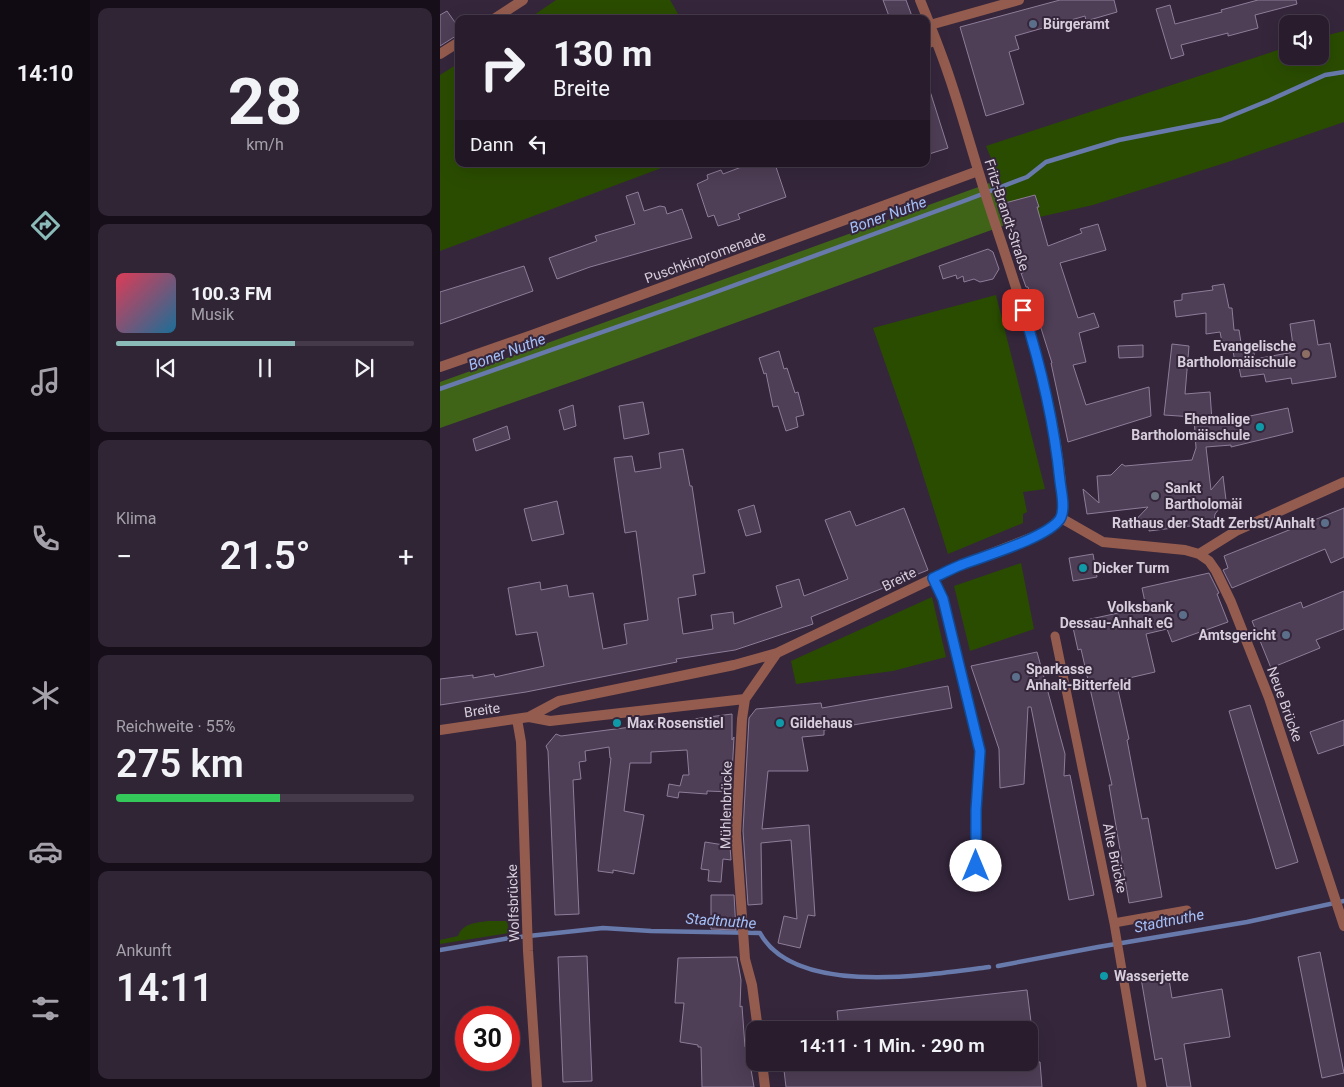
<!DOCTYPE html>
<html lang="de">
<meta charset="utf-8">
<style>
body{margin:0;font-family:Roboto,sans-serif;background:#302535;color:#f1f3f6;height:100vh;display:flex;flex-direction:column;font-size:19px;white-space:nowrap}
*{box-sizing:border-box;margin:0}
p{font-size:16px;color:#a5a1aa}
.icon{flex:none;width:28px;height:28px;fill:none;stroke:currentColor;stroke-width:2;stroke-linecap:round;stroke-linejoin:round}
.map{position:relative;flex:1;overflow:hidden}
.side{display:flex;flex-direction:column;gap:8px;padding:8px;background:#160f19;width:350px}
.side>*{flex:none}
.hud{position:absolute;left:15px;top:15px;width:475px;height:152px;border-radius:10px;box-shadow:0 5px 20px #0002,0 0 0 1px #443a49;background:#281c2d;color:#f1f3f6;overflow:hidden}
.controls{position:absolute;left:839px;top:15px;display:grid;gap:10px}
.controls a{display:grid;place-items:center;width:50px;height:50px;border-radius:10px;background:#281c2d;box-shadow:0 5px 20px #0002,0 0 0 1px #443a49;font-size:25px}
.speed{position:absolute;left:15px;top:1006px;display:flex;gap:10px;font-size:25px;font-weight:700;text-align:center}
.speed>*{display:grid;place-content:center;width:65px;height:65px;border-radius:50%;background:#281c2d;box-shadow:0 5px 20px #0002,0 0 0 1px #443a49;line-height:1}
.speed .limit{border:8px solid #d22;background:#fff;color:#111}
.pin{position:absolute;display:grid;place-items:center;width:42px;height:42px;color:#fff;margin:-21px;border-radius:10px;box-shadow:0 2px 8px #0006}
.me{position:absolute;width:55px;margin:-28px;rotate:0deg;stroke-linejoin:round;filter:drop-shadow(0 0 4px #0008)}
.turn{display:flex;align-items:center;gap:18px;height:105px;padding:0 15px;font-size:22px}
.turn .icon{width:65px;height:65px;stroke-width:2.5}
.turn b{display:block;font-size:35px;line-height:42px}
.then{display:flex;align-items:center;height:48px;padding:0 15px;background:#0003;gap:10px;font-size:19px}
.big{font-size:38px;font-weight:600;line-height:1.1}
.side .card{flex:1;display:flex;flex-direction:column;justify-content:center;gap:8px;min-width:0;padding:0 18px;border-radius:10px;background:#302535}
.side .dial{align-items:center;gap:0}
.dial b{font-size:65px;line-height:1}
.song{display:flex;align-items:center;gap:15px}
.cover{width:60px;height:60px;border-radius:8px;background:linear-gradient(135deg,hsl(350 70% 55%),hsl(200 70% 35%))}
.played{height:5px;border-radius:2px;background:linear-gradient(90deg,#8bbbb9 60%,#443a49 60%)}
.keys{display:flex;justify-content:space-around;direction:ltr}
.heat{display:flex;justify-content:space-between;align-items:center;font-size:28px;direction:ltr}
.charge{height:8px;border-radius:4px;background:linear-gradient(90deg,#34c759 55%,#443a49 0)}
.trip{position:absolute;left:306px;top:1021px;width:292px;height:50px;border-radius:10px;background:#281c2d;box-shadow:0 5px 20px #0002,0 0 0 1px #443a49;font-weight:600;line-height:50px;text-align:center}
main{display:flex;flex:1;min-height:0}
.dock{display:flex;flex-direction:column;width:90px;justify-content:space-around;align-items:center;background:#100b12;color:#a5a1aa}
.dock .icon{width:35px;height:35px}
.dock .current{color:#8bbbb9}
.dock b{font-size:22px;color:#f1f3f6}
.map>svg:first-child{display:block}
.green{fill:#2a4c00}
.forest{fill:#3f6418}
.lines{fill:none;stroke-linecap:round;stroke-linejoin:round}
.stream{stroke:#677aab;stroke-width:4.5}
.building{fill:#4e3e56;stroke:#8e7d98}
.pedestrian{stroke:#945c4e;stroke-width:9}
.minor{stroke:#945c4e;stroke-width:10}
.route-casing{stroke:#114b97;stroke-width:12}
.route{stroke:#1a73e8;stroke-width:9}
.service-dot{fill:#5c6f8a;stroke:#35263c;stroke-width:2}
.education-dot{fill:#8d6e63;stroke:#35263c;stroke-width:2}
.culture-dot{fill:#0f9aa8;stroke:#35263c;stroke-width:2}
.worship-dot{fill:#6b7280;stroke:#35263c;stroke-width:2}
.labels{text-anchor:middle;stroke-width:4;stroke-linejoin:round;paint-order:stroke}
.poi-label{font-size:14px;font-weight:bold;fill:#d7cedc;stroke:#35263c;text-anchor:start}
.street-label{font-size:14px;fill:#d7cedc;stroke:#35263c}
.water-label{font-size:15px;font-style:italic;fill:#a5c1f9;stroke:#35263c}
</style>
<main>
<nav class="dock">
<b>14:10</b>
<svg class="icon current" aria-label="directions" viewBox="0 0 24 24"><path d="M12 3l9 9-9 9-9-9zM9 14v-3h6M13 9l2 2-2 2"/></svg>
<svg class="icon" aria-label="music" viewBox="0 0 24 24"><path d="M9 18V5l10-2v13"/><circle cx="6" cy="18" r="3"/><circle cx="16" cy="16" r="3"/></svg>
<svg class="icon" aria-label="phone" viewBox="0 0 24 24"><path d="M5 4h4l2 5-3 2q2 4 5 5l2-3 5 2v4C11 20 4 13 5 4z"/></svg>
<svg class="icon" aria-label="climate" viewBox="0 0 24 24"><path d="M12 3v18M4 7l16 10M4 17L20 7"/></svg>
<svg class="icon" aria-label="car" viewBox="0 0 24 24"><path d="M5 17H2v-5l4-1 3-4h7l3 4 3 1v5h-3M9 17h6M6 11h13"/><circle cx="7" cy="17" r="2"/><circle cx="17" cy="17" r="2"/></svg>
<svg class="icon" aria-label="filters" viewBox="0 0 24 24"><path d="M4 7h16M4 17h16"/><circle cx="9" cy="7" r="2"/><circle cx="15" cy="17" r="2"/></svg>
</nav>
<section class="side">
<div class="card dial"><b>28</b><p>km/h</p></div>
<div class="card">
<div class="song"><i class="cover"></i><div><b>100.3 FM</b><p>Musik</p></div></div>
<div class="played"></div>
<div class="keys"><svg class="icon" aria-label="previous" viewBox="0 0 24 24"><path d="M18 5L8 12l10 7zM5 5v14"/></svg><svg class="icon" aria-label="pause" viewBox="0 0 24 24"><path d="M8 5v14M16 5v14"/></svg><svg class="icon" aria-label="next" viewBox="0 0 24 24"><path d="M6 5l10 7-10 7zM19 5v14"/></svg></div>
</div>
<div class="card"><p>Klima</p>
<div class="heat"><a>−</a><b class="big">21.5°</b><a>+</a></div>
</div>
<div class="card"><p>Reichweite · 55%</p><b class="big">275 km</b><div class="charge"></div></div>
<div class="card"><p>Ankunft</p><b class="big">14:11</b></div>
</section>
<div class="map">
<svg width="904" height="1087" viewBox="0 0 904 1087">
<rect width="100%" height="100%" fill="#35263c"/>
<!-- green -->
<path class="green" d="M116,0H230L241,19H88Z
M904,31V122L791,161L653,205L568,224L555,181V168L546,146L847,47L848,56H880V37Z
M19,63V164H232L0,251V75Z
M556,295L605,489L583,492L587,512L583,514V523L508,554L472,440L433,328Z
M581,563L594,629L530,651L514,586Z
M492,597L506,657L453,671L356,684L351,661Z
M48,921H67L69,933L0,944V940L18,936C23,923 35,923 48,921Z"/>
<!-- forest -->
<path class="forest" d="M555,181L568,224L143,378L0,428V382Z"/>
<g class="lines">
<!-- stream -->
<path class="stream" d="M0,389L265,296L524,201L587,177L606,162L679,140L781,120L830,100L885,75L904,72
M0,950L70,938L163,928L211,931L320,933C355,997 489,975 549,967
M558,966L658,947L807,922L904,901"/>
</g>
<!-- building -->
<path class="building" d="M443,0H466L473,19H450Z
M620,0H674L677,12L646,21L645,16L575,36L579,49L569,52L584,104L546,116L520,27Z
M818,0H856L857,4L815,15L818,28L788,36V33L741,45L744,55L731,59L716,9L730,5L735,24L782,12L781,10Z
M7,11L19,28V34L0,46V15Z
M486,88H489L508,148L486,155Z
M303,164H335L346,197L298,214L300,219L278,226L274,215L268,217L257,184L268,179L267,175L281,170L283,174L304,166Z
M198,192L204,211L220,206L225,207L227,214L242,209L252,238L150,267L117,279L109,258L157,241L155,236L195,224L186,196Z
M595,195L599,207H597L608,246L642,233L640,229L658,224L666,250L620,263L638,318L654,313L659,327L639,333L646,362L633,365L646,405L709,387L711,416L628,442L611,363H612L588,287H586L581,273H583L565,203Z
M548,249L553,252L559,269L553,279L540,282L534,279L524,282L523,276L517,279L516,275L503,279L499,266Z
M84,266L93,291L0,324V292Z
M784,284L789,308H792L794,330H799L802,349L784,352L780,332L766,334V313L736,317L734,301L742,300V294L773,290L772,286Z
M874,320L878,345L890,343L896,377L852,384L851,378L826,382L824,374L801,377L799,367L796,368L793,351L813,347L815,359L854,352L850,324Z
M732,344L749,346L745,394L770,392L772,421L791,420L848,408L853,432L791,447V445L766,447L771,490L783,476L786,500L775,514L774,523L709,531V527L687,529L708,507L647,514L643,489L659,503L657,476L671,475L682,464L685,466L752,460L756,448L754,417L724,415Z
M703,345V357L679,358L678,346Z
M339,351L344,369L347,368L355,393L358,392L364,415L356,417L358,427L346,431L338,406L333,407L326,373L324,374L319,358Z
M203,402L209,434L184,439L179,406Z
M133,405L136,426L124,430L119,410Z
M67,426L70,439L36,451L33,439Z
M243,449L250,486H252L265,573L253,575L256,595L238,598L243,634L273,629L271,615L293,612L294,624L342,607L336,586L359,579L364,596L408,579L385,520L410,511L416,526L464,508L488,570L371,617L373,624L295,650L236,659L237,662L86,692L0,705V679L33,675V678L54,674L55,677L104,666L97,632L76,635L68,588L100,582L101,590L127,585L129,597L153,593L163,649L187,644L184,624L208,620L196,531L185,533L174,458L192,456L195,472L221,468L219,453Z
M117,501L124,534L92,541L84,509Z
M314,505L321,532L306,536L298,510Z
M904,508V557L891,563L885,549L792,588L783,570L788,568L784,556Z
M653,554L657,577L633,581L629,558Z
M769,573L779,593L777,594L788,622L732,642L727,629L706,634L715,672L676,681L689,739L687,740L702,819L708,818L722,897L689,903L669,785H672L641,649L638,650L632,623L706,607L702,588Z
M904,591V629L876,640L880,648L831,668L812,621L861,602L863,608Z
M597,652L625,754L624,776L630,775L654,895L629,900L591,707H588L584,784L560,788L559,749L531,666Z
M508,686L512,708L384,730V735L362,737L368,771H328L322,829L369,825L375,916L368,915L360,948L338,943L344,916L357,919L351,840L321,843L322,904L308,905L303,831L309,718L316,709L381,703L382,708Z
M810,705L858,862L836,869L789,711Z
M292,714V740L294,737L291,792L267,791V794L239,792L238,798L227,796L229,784L240,786L243,775H249L247,750L211,752V763H190L184,811L204,815L194,874L173,870V873L158,871L171,758H170L169,747L145,751L146,761L139,762L141,779L133,780L139,914L115,915L108,751L106,746L116,734L121,736Z
M904,720V745L878,754L870,732Z
M265,842L290,846L291,860L283,859L281,882L268,881L269,870L261,869Z
M271,895H294L296,930L271,929Z
M880,952L904,1073L882,1078L858,957Z
M147,956L152,1081L123,1082L118,957Z
M297,957L301,980L300,1007L302,1006L305,1047L307,1046L314,1087H262L261,1047H258V1045L240,1042L244,1003H235L238,958Z
M728,973L732,998L782,989L790,1037L744,1044L751,1087H727L722,1058L715,1060L701,978Z
M587,990L592,1030H399L397,1011Z
M343,1062H600L602,1087H346Z"/>
<g class="lines">
<!-- pedestrian -->
<path class="pedestrian" d="M615,636L674,923L702,1087
M674,923L747,910"/>
<!-- minor -->
<path class="minor" d="M54,19L83,0
M490,25L579,0
M486,44L496,40
M0,54L19,42
M0,367L92,335L538,171
M621,518L663,542L745,550L759,554L769,561L776,571L791,602L829,698L904,926
M759,554L796,531L904,482
M493,578L503,599L540,751L536,810V884
M305,699L302,719L296,833L305,959L312,985L318,1030
M89,717L119,701L294,665L337,653L519,566L593,537L610,529L621,518L623,511C618,403 581,303 548,202C535,162 524,121 511,82C502,54 491,27 480,0
M77,719L81,742L88,951L97,1087
M0,730L89,717L110,721L305,699L337,653
M322,1062L325,1087"/>
</g>
<g class="lines">
<defs>
<path id="route" d="M536,866V810L540,751L503,599L493,578C502,574 511,569 521,565C544,556 607,538 620,519C626,509 621,491 620,481C614,422 601,366 583,310"/>
</defs>
<!-- route casing -->
<use href="#route" class="route-casing"/>
<!-- route -->
<use href="#route" class="route"/>
</g>
<!-- markers -->
<g class="service-dot">
<circle cx="593" cy="24" r="5"/>
<circle cx="885" cy="523" r="5"/>
<circle cx="743" cy="615" r="5"/>
<circle cx="846" cy="635" r="5"/>
<circle cx="576" cy="677" r="5"/>
</g>
<circle class="education-dot" cx="866" cy="354" r="5"/>
<g class="culture-dot">
<circle cx="820" cy="427" r="5"/>
<circle cx="643" cy="568" r="5"/>
<circle cx="177" cy="723" r="5"/>
<circle cx="340" cy="723" r="5"/>
<circle cx="664" cy="976" r="5"/>
</g>
<circle class="worship-dot" cx="715" cy="496" r="5"/>
<g class="labels">
<!-- poi labels -->
<g class="poi-label">
<text x="603" y="29">Bürgeramt</text>
<text x="856" y="351" text-anchor="end">Evangelische<tspan x="856" dy="16">Bartholomäischule</tspan></text>
<text x="810" y="424" text-anchor="end">Ehemalige<tspan x="810" dy="16">Bartholomäischule</tspan></text>
<text x="725" y="493">Sankt<tspan x="725" dy="16">Bartholomäi</tspan></text>
<text x="875" y="528" text-anchor="end">Rathaus der Stadt Zerbst/Anhalt</text>
<text x="653" y="573">Dicker Turm</text>
<text x="733" y="612" text-anchor="end">Volksbank<tspan x="733" dy="16">Dessau-Anhalt eG</tspan></text>
<text x="836" y="640" text-anchor="end">Amtsgericht</text>
<text x="586" y="674">Sparkasse<tspan x="586" dy="16">Anhalt-Bitterfeld</tspan></text>
<text x="187" y="728">Max Rosenstiel</text>
<text x="350" y="728">Gildehaus</text>
<text x="674" y="981">Wasserjette</text>
</g>
<!-- street labels -->
<g class="street-label">
<text transform="translate(567 215) rotate(72)" y="5">Fritz-Brandt-Straße</text>
<text transform="translate(265 257) rotate(-20)" y="5">Puschkinpromenade</text>
<text transform="translate(459 579) rotate(-26)" y="5">Breite</text>
<text transform="translate(845 704) rotate(70)" y="5">Neue Brücke</text>
<text transform="translate(42 710) rotate(-8)" y="5">Breite</text>
<text transform="translate(286 805) rotate(-89)" y="5">Mühlenbrücke</text>
<text transform="translate(675 858) rotate(78)" y="5">Alte Brücke</text>
<text transform="translate(73 903) rotate(-92)" y="5">Wolfsbrücke</text>
</g>
<!-- water labels -->
<g class="water-label">
<text transform="translate(448 215) rotate(-20)" y="5">Boner Nuthe</text>
<text transform="translate(67 352) rotate(-20)" y="5">Boner Nuthe</text>
<text transform="translate(281 921) rotate(4)" y="5">Stadtnuthe</text>
<text transform="translate(729 921) rotate(-11)" y="5">Stadtnuthe</text>
</g>
</g>
</svg>
<div class="controls">
<a><svg class="icon" aria-label="sound" viewBox="0 0 24 24"><path d="M4 9h4l5-4v14l-5-4H4zM17 9q2 3 0 6"/></svg></a>
</div>
<div class="speed"><div class="limit">30</div></div>
<div class="pin" style="left:583px;top:310px;background:#d93025"><svg class="icon" aria-label="arrive" viewBox="0 0 24 24"><path d="M6 21V4h12l-3 4 3 4H6"/></svg></div>
<svg class="me" style="left:536px;top:866px" viewBox="-20 -20 40 40"><circle r="19" fill="#fff"/><path d="M0-13L10 11 0 6-10 11z" fill="#1a73e8"/></svg>
<div class="trip">14:11 · 1 Min. · 290 m</div>
<div class="hud">
<div class="turn"><svg class="icon" aria-label="right" viewBox="0 0 24 24"><path d="M7 20v-9h11M14 6l5 5-5 5"/></svg><div><b>130 m</b>Breite</div></div>
<div class="then">Dann<svg class="icon" aria-label="left" viewBox="0 0 24 24"><path d="M17 20v-9H6M10 6l-5 5 5 5"/></svg></div>
</div>
</div>
</main>
